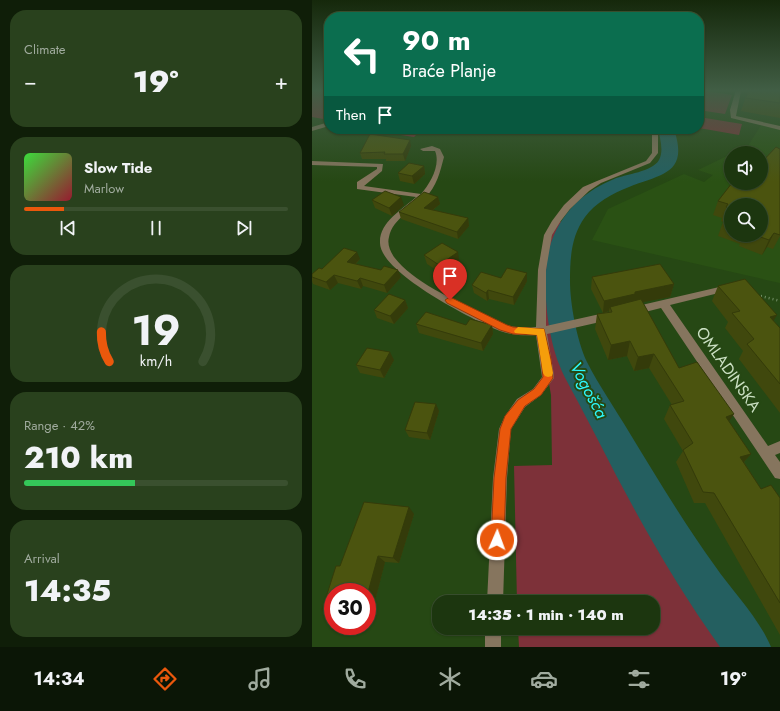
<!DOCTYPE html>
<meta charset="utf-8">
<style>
body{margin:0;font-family:Jost,sans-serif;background:#29411d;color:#f1f3f6;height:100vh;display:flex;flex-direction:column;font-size:15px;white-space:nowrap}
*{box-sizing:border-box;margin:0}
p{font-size:13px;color:#a0ab9e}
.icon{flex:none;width:22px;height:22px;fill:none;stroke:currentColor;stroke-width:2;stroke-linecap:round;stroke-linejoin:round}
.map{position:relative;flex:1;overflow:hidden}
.sheet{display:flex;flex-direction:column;gap:10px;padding:10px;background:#0f1e08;width:312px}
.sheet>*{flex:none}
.banner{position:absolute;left:12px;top:12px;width:380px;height:122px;border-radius:16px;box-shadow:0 1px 3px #0004,0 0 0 1px #3a502f;background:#0b6e4f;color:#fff;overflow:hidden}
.controls{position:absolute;left:412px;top:146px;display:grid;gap:8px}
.controls a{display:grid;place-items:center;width:44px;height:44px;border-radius:50%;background:#1c360f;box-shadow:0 1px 3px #0004,0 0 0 1px #3a502f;font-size:20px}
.speed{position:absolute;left:12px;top:583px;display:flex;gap:8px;font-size:20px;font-weight:700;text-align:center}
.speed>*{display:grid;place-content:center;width:52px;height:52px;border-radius:50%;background:#1c360f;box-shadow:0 1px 3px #0004,0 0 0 1px #3a502f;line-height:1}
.speed .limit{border:6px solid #d22;background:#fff;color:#111}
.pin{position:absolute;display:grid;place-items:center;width:34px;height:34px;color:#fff;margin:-41px -17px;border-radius:50% 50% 50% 0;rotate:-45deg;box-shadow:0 0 4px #0007}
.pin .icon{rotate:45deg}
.me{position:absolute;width:44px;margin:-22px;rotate:2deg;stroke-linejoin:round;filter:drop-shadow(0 0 3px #0008)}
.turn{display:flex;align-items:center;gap:14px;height:84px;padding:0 12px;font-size:18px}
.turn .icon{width:52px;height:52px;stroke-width:2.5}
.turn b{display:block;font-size:28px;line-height:34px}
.then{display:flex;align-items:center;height:38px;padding:0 12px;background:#0003;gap:8px;font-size:15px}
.big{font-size:30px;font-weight:800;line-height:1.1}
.sheet .card{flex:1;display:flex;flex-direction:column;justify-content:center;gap:6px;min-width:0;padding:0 14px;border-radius:16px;background:#29411d}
.sheet .dial{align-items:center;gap:0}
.dial svg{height:104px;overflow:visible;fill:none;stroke:#3a502f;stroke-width:7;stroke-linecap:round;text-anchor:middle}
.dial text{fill:#f1f3f6;stroke:none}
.song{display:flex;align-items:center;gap:12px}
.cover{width:48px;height:48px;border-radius:6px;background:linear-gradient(135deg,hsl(120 70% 55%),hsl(350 70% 35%))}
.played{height:4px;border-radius:2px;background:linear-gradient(90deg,#ea580c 15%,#3a502f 15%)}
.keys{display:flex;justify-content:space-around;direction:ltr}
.heat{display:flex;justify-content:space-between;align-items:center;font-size:22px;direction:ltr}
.charge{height:6px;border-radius:3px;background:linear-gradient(90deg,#34c759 42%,#3a502f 0)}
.trip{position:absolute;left:120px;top:595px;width:228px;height:40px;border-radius:16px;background:#1c360f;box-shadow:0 1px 3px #0004,0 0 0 1px #3a502f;font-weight:800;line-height:40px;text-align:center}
.menu{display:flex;height:64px;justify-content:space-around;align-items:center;background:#0b1606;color:#a0ab9e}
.menu .icon{width:28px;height:28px}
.menu .active{color:#ea580c}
.menu b{font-size:18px;color:#f1f3f6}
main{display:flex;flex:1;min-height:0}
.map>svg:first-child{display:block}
.built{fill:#2a5114;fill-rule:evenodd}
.green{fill:#7d3139}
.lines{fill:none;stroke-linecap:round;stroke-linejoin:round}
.river{fill:#245f60;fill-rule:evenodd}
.path{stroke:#738f66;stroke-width:2.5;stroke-dasharray:1 3;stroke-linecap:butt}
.minor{fill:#86755e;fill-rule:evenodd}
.wall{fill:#40480d;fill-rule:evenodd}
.shaded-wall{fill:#343b0a}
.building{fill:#4b540f;stroke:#343b0a}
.route{fill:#ea580c;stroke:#983908}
.slow{fill:#f59e0b}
.labels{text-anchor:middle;stroke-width:4;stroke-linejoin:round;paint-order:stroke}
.street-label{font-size:16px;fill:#cadfc2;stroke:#264814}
.water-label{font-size:17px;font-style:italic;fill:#2df7fa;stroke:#264814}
</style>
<main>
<section class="sheet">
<div class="card"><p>Climate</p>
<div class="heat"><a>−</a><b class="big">19°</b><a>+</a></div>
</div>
<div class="card">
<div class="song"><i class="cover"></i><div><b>Slow Tide</b><p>Marlow</p></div></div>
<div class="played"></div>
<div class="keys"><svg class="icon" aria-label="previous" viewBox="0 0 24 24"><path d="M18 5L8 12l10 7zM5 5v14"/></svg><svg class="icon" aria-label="pause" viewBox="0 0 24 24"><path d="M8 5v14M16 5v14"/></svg><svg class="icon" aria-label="next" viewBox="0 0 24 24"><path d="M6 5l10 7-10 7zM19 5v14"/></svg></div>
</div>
<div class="card dial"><svg viewBox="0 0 100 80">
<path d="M14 69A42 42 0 1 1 86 69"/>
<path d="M14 69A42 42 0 0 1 8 46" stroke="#ea580c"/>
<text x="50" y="56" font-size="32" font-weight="700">19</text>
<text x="50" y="72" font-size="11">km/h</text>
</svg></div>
<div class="card"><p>Range · 42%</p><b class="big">210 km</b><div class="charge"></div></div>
<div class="card"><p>Arrival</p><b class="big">14:35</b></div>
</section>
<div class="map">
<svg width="468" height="647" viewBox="0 0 468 647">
<rect width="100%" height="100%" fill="#264814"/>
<!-- built -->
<path class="built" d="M449,125L468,129V283L280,240L296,209L372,174L392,182L401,175L386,170L419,154V183H449V153H421L436,146ZM419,205H449V235H419Z"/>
<!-- green -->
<path class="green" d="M0,90H17V120L0,117Z
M387,90L420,95L413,114L393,111L392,114L387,113Z
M387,117L430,124L427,135L387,128Z
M72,129H110L102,137L75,133Z
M244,221L257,223C253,233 248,244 246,255C240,289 251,331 261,364C315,460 367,560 436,647H207L206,628H341V602H205L202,466L240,465L239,395L236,378L230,270Z"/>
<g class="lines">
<!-- river -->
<path class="river" d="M346,129H362C377,174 350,174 317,187C301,193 283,203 273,217C259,236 258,259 258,281C258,304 265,341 275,362C286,384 304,410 317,432C345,478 372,523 403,566C421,592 447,618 459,647H408C362,583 323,513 287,442C278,425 269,407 259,389C255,381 250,373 247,364C234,331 227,268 242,235C254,208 275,190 302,179C314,174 340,172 347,160C352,151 348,138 346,129Z"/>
<!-- path -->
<path class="path" d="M445,295L468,301"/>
<!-- minor -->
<path class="minor" d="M424,90L429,91L424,116L468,126V130L419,118L418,110Z
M17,122V126L0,131V127Z
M340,129H346V153L338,163L289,183L277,191L258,209L248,222L240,235L234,270V326L297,312L300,313L302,316L300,319L297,320L235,334L241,369L242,378L229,395L213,407L199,429L195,478L191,602H175L181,478L187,429L193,416L205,399L221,389L230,377L224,335C213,336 200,335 188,331C163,321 68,273 68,243C67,222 90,210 104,197L45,189V182L65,169V167L0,165V161L71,164L70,171L52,186L109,194C118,184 129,165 123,151H111L108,149L120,146L128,149L132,157C128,172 125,186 113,198C101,210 81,218 77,237C75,244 78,251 82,257C101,282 141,299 169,313C177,317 185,322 194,325C203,328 214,328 224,327L226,270L232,235L240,221L252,205L271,187L285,181L334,161L340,153Z
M416,285L419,286L421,288L419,290L358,305L456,446L468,441V453L463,455L468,462V479L463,478L349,308L321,315L316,311L321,307Z
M173,628H189V647H173Z"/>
</g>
<!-- wall -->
<path class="wall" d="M436,90H468V118L429,111Z
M99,146L93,161H74V159H50L48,153Z
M464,147L468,236L461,249L455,247L450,255L427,246L428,244L406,236L411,222L409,221L410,218L401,215L406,201L433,187L449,183V163ZM419,205L449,235H419Z
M112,166L113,174L102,184L88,181L86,173Z
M126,197L128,204L121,210L156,218L157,226L146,239L89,219L87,212Z
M60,200L92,205L80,216L63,208Z
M112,255L147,260L129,273L115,264Z
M48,259L44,264L89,277L75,293L51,286L49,289L26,283L18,290L1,284L0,281V274Z
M280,277L362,284L358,297L330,302L367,368L417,421L439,454L432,462L449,489L468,498V635L393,503H382L364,462L371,451L352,419L358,405H360L337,368L322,371L315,356L296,360L283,329L285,314L297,312V311L291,313L279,289Z
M189,278L215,281L202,305L177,299L175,301L162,293L160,285Z
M406,286L461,321L468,328V413L427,359L431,351L413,328L416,322L400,301Z
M93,300L96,308L82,324L65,318L62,310Z
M104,324L180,325L181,334L171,351L107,333Z
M82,360L72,378L48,373L44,365Z
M127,411L118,440L97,437L93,430Z
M102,514L87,563L73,562L59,616L55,615V592H21V613L10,610L28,566Z"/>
<!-- shaded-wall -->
<path class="shaded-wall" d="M98,140L99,146L93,161L91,154Z
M112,166L113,174L102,184L100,176Z
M89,197L92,205L80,216L77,208Z
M126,197L128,204L114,215L112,208Z
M156,218L157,226L146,239L145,232Z
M462,233L455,247L450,255L457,240Z
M45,252L48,259L38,269L35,262Z
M146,252L147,260L129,273L127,265Z
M86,270L89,277L75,293L72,285Z
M215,273V281L202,305L201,297Z
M22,275L26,283L18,290L14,282Z
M48,278L51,286L49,289L45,281Z
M362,284L358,297L321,304L298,307L297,311L291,313L292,301L323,292Z
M176,290L177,299L175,301L174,293Z
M93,300L96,308L82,324L78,316Z
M465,315L456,330L458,317Z
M180,325L181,334L171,351L169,343Z
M318,341L315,356L296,360L299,345Z
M78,352L82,360L72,378L68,370Z
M342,354L337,368L322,371L326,357Z
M124,404L127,411L118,440L115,433Z
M422,414L413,427L414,417Z
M439,454L429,465L428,457Z
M97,507L102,514L87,563L81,558Z
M66,556L73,562L59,616L55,614V596Z"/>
<!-- building -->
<path class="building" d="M436,90H468V103L434,98Z
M58,134L98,140L91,154H72L73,152L48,153Z
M464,147L468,149V235L462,233L457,240L443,235H449V205H419V209L414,207L416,204L406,201L420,183L433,187L436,183H449V166L450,165L449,164V163Z
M97,163L112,166L100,176L86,173Z
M73,191L89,197L77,208L60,200Z
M112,192L126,197L112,208L156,218L145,232L87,212Z
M419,212V225L411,222Z
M130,243L146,252L127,265L112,255Z
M32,248L45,252L35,262L69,270L72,266L86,270L72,285L48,278L45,281L22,275L14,282L0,277V274L7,268L10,269Z
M348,264L362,284L323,292V294L292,301L280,277Z
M195,268L215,273L201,297L176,290L174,293L160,285L169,272L189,278Z
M433,279L465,315L458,317L468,328V384L435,344L442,339L420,313L428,311L406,286Z
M77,294L93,300L78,316L62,310Z
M329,299L367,368L385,362L422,414L414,417L439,454L428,457L449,489L459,485L468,498V603L402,493L391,492L371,450L381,443L358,405L372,401L342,354L326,357L318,341L299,345L285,314L300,312L298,307Z
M114,312L154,325L158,319L180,325L169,343L104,324Z
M55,348L78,352L68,370L44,365Z
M103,402L124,404L115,433L93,430Z
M52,502L97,507L81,558L66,556L55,596V592H21V610H10L24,566H28Z"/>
<!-- sky -->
<linearGradient id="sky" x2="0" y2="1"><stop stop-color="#15280b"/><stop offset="0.5" stop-color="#415e45"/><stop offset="1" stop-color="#415e45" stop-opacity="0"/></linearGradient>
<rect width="468" height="181" fill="url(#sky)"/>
<!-- route -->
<path class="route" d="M138,297L195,325L201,327L232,329L239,359L241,378L229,395L213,406L199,429L194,478L192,540L190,545L185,547L181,545L179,540L182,478L188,429L193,416L206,400L222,389L231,377L229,359L225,335L201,334L188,330L135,303L133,300Z"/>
<!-- slow -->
<path class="slow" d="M206,327L232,329L241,373L240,376L236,377L233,376L231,373L225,335L203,333L202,331Z"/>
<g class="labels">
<!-- street labels -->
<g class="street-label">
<text transform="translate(417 369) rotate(55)" y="6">OMLADINSKA</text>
</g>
<!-- water labels -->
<g class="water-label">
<text transform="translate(277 390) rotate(62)" y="6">Vogošća</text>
</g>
</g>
</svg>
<div class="controls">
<a><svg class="icon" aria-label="sound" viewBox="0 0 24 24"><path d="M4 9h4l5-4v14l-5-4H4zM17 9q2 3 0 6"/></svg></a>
<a><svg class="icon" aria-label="search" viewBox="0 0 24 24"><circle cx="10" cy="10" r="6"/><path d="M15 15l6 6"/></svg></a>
</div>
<div class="speed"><div class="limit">30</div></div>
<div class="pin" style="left:138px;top:300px;background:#d93025"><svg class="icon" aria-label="arrive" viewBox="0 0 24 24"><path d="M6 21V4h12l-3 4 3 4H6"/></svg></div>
<svg class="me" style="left:185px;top:540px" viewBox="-20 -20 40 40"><circle r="17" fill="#ea580c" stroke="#fff" stroke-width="3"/><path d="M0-11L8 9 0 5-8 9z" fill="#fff"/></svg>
<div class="trip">14:35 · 1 min · 140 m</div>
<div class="banner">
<div class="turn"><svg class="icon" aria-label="left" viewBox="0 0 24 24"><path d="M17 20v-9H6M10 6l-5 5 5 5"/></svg><div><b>90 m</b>Braće Planje</div></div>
<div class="then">Then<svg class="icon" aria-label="arrive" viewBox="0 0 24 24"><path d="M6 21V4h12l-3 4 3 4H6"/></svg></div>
</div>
</div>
</main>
<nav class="menu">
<b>14:34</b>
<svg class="icon active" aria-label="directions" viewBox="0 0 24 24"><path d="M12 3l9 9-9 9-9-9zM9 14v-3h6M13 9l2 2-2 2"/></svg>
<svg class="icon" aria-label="music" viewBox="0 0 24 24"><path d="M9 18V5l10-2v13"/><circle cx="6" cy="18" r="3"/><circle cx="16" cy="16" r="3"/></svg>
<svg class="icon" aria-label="phone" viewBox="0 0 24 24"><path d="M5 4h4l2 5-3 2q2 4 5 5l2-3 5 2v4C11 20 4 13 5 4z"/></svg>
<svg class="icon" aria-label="climate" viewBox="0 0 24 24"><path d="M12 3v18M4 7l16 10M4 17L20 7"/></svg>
<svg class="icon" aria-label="car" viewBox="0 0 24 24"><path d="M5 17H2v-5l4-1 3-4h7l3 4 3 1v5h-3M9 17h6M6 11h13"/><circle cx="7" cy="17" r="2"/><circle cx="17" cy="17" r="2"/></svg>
<svg class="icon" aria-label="filters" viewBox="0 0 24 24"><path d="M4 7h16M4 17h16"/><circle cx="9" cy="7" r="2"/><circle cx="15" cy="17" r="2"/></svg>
<b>19°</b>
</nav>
